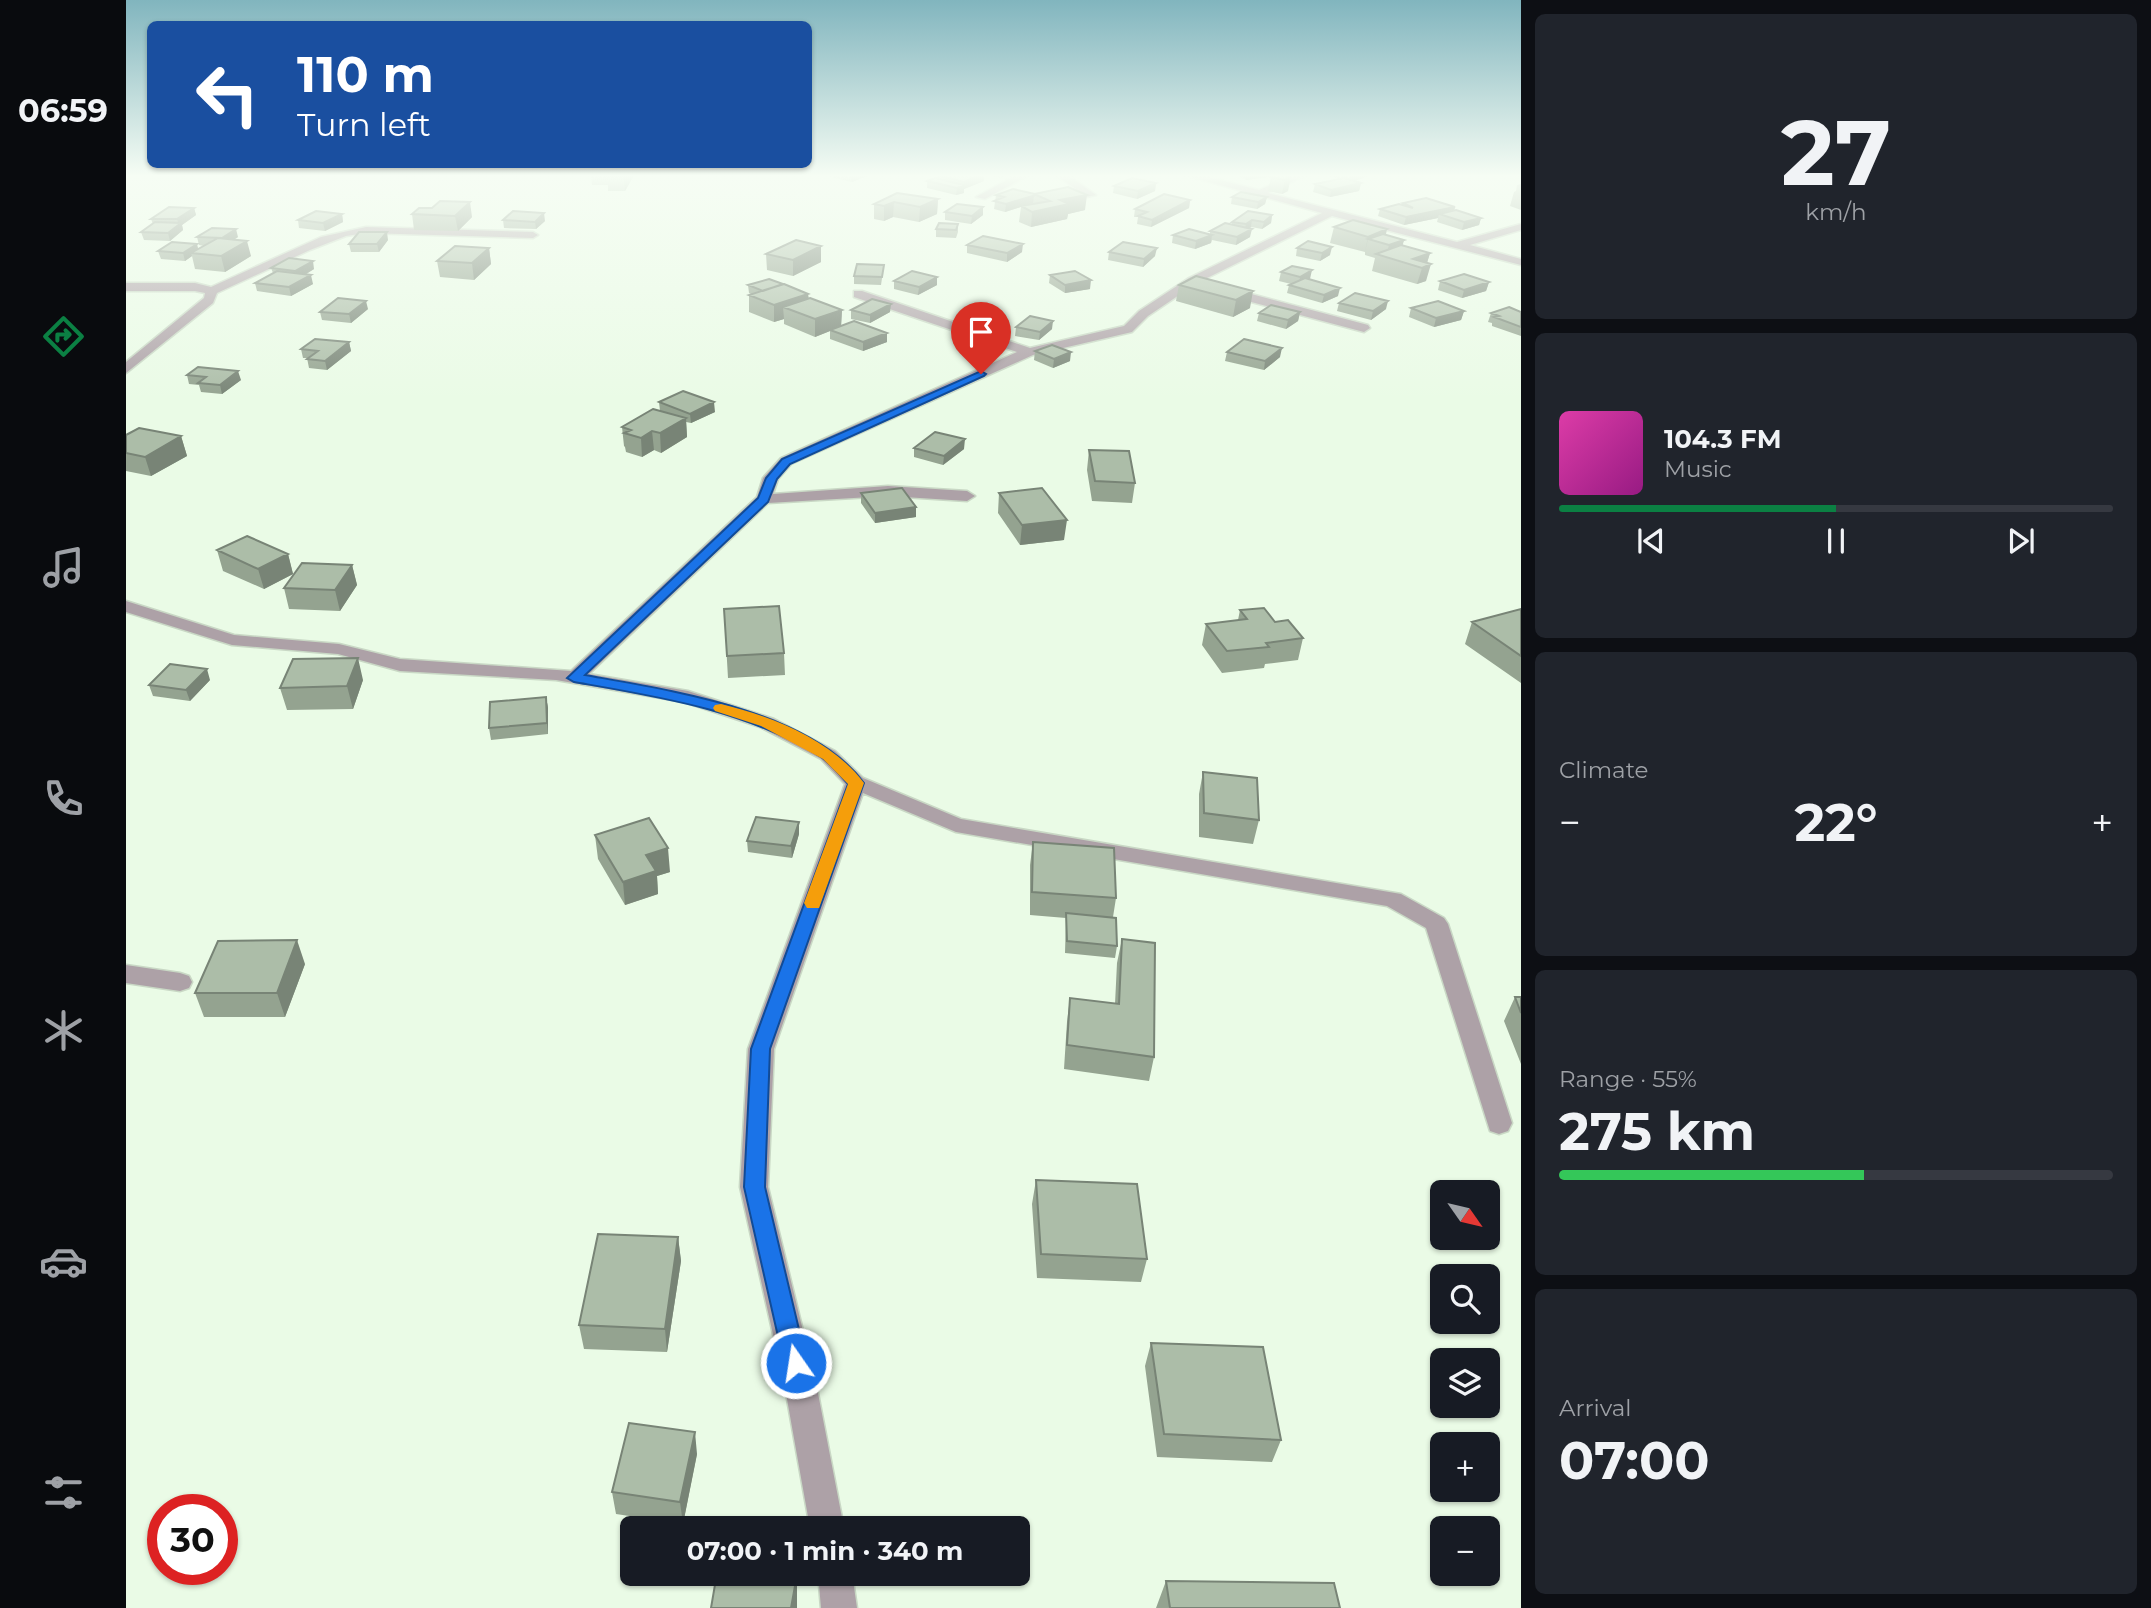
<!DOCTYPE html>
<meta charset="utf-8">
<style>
body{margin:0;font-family:Montserrat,sans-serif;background:#20242c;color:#f1f3f6;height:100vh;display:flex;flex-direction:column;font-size:26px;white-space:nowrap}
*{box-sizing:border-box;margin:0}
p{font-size:23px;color:#9ea1a6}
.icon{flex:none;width:38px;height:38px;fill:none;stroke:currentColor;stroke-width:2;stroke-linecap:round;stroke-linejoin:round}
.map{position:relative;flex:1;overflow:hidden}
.side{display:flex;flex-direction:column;gap:14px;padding:14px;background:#0d0f14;width:630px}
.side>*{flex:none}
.hud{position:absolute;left:21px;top:21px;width:665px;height:147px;border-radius:10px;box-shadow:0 2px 5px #0004;background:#1a4fa0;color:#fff;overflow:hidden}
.needle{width:46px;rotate:124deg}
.controls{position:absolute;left:1304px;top:1180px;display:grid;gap:14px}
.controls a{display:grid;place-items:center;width:70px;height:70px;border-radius:10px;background:#171b24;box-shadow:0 2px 5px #0004;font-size:35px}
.speed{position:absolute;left:21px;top:1494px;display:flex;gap:14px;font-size:35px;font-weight:700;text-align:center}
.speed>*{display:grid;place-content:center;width:91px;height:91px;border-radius:50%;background:#171b24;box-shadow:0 2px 5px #0004;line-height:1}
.speed .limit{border:10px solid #d22;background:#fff;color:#111}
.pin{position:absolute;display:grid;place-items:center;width:60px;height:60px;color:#fff;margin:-72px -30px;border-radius:50% 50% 50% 0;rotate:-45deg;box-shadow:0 0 7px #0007}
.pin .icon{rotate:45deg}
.me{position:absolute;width:77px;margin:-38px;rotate:347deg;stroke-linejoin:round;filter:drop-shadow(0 0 5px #0008)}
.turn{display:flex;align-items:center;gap:24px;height:147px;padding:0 35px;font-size:32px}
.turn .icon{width:91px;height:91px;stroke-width:2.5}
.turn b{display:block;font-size:49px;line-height:60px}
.big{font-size:52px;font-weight:700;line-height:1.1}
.side .widget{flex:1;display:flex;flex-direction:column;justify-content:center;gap:10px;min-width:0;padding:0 24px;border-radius:10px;background:#20242c}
.side .dial{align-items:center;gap:0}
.dial b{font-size:91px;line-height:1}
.song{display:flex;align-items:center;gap:21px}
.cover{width:84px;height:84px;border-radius:10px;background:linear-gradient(135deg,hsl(320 70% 55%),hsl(310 70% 35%))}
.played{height:7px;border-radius:4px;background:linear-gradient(90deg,#0b8043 50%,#363941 50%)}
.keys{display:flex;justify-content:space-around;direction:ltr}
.heat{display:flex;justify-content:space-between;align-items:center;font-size:38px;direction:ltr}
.charge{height:10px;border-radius:5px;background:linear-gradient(90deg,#34c759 55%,#363941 0)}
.trip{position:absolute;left:494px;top:1516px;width:410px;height:70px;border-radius:10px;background:#171b24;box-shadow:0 2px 5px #0004;font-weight:700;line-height:70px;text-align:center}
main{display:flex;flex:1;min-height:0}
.menu{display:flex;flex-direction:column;width:126px;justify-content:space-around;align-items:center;background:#090b0e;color:#9ea1a6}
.menu .icon{width:49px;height:49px}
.menu .active{color:#0b8043}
.menu b{font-size:32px;color:#f1f3f6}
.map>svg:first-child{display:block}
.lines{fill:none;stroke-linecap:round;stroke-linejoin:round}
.minor-casing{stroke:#c9d8c5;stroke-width:3}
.minor{fill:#ada1a7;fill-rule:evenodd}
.wall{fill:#94a390}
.shaded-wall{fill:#788476}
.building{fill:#acbda8;stroke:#788476;stroke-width:2}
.route{fill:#1a73e8;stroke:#114b97;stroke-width:2}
.slow{fill:#f59e0b}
</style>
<main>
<nav class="menu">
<b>06:59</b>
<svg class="icon active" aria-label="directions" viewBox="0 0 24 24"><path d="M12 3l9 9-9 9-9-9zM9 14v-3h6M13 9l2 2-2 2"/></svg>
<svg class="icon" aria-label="music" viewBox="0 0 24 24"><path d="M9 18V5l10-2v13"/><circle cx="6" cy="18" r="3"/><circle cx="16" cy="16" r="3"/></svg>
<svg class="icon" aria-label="phone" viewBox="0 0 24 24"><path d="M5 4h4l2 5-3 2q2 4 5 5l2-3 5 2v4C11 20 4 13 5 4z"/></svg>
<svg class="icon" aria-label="climate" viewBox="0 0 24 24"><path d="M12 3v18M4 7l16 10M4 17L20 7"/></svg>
<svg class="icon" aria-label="car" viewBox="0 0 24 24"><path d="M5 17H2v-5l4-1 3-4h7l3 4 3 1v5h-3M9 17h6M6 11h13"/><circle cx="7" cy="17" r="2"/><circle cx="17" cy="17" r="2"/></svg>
<svg class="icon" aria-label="filters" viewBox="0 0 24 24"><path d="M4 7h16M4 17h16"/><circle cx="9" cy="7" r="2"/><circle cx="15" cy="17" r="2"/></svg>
</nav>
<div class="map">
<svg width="1395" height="1608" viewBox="0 0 1395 1608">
<rect width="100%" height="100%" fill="#eafbe6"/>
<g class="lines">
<defs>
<path id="minor" d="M890,175H903L859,199L850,197Z
M930,175H942L970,195L961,197Z
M1058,175H1075L1133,190L1167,175H1181L1142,193L1331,242L1395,224V230L1344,245L1395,259V265L1206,216L1071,283L1022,316L1006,332L907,355L665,464L652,479L647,494L762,486L841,491L849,496L841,501L762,496L642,503L463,674L562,691L648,719L709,751L737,778L835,819L1275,894L1318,918L1322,924L1386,1123L1382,1131L1373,1134L1364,1131L1300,928L1261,906L830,832L737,793L648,1049L642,1187L691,1388L718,1528H684L659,1388L614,1187L622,1049L719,784L695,759L634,727L558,702L430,680L274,671L212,654L106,645L0,612V601L108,635L213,644L274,659L445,671L631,497L637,478L655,458L891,352L728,297V291H736L904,348L998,326L1013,311L1063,278L1196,213Z
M240,227L407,232L412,235L407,238L240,233L220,236L184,250L91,293L87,303L0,373V362L78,298L79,293L69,291H0V283H69L85,287L195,237Z
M1099,287L1242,325L1244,328L1238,332L1095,294V288Z
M0,965L54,973L63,976L66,982L63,988L54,991L0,983Z
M692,1573H726L731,1608H695Z"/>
</defs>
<!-- minor casing -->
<use href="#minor" class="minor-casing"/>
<!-- minor -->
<use href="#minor" class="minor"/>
</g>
<!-- wall -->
<path class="wall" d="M465,175H508L499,191H482V185H466Z
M704,175H743L726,182L704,177Z
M810,175L858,181L838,189V193L830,195L801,188V181L810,178Z
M862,175H881L875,178Z
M1110,175H1159L1162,191L1156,194L1142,191L1145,177L1120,180Z
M1203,175H1246L1229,181L1235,183L1233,191L1204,197L1187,192L1189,184L1213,179L1203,176Z
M1030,183L1029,191L1011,199L987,193L988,186Z
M1395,184V210L1384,206L1388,192L1390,191L1391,185Z
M771,193L812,199L811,214L793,222L767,217L758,221L748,219V204Z
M909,194L959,210L942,214L941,219L905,227L893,222L895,207L879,212L868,209L870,195Z
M1106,197H1141L1139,204L1131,209L1105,204Z
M1064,200L1063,208L1025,227L1011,224L1012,217H1008L1009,209Z
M1277,203L1329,207L1328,210L1355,218L1353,225L1336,230L1311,222L1312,218L1278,225L1252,216L1254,209L1276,205Z
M68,208L70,215L56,225L57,230L44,241L18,240L15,232L27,224L25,219Z
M306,208L346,217L332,231L288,230L286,214Z
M819,212L857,215L845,224L819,220Z
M216,214L217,222L199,231L173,228L172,220Z
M1146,215L1145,223L1136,229L1125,227L1123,229L1124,237L1110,245L1086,240L1085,243L1069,249L1046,243L1047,235L1084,234V231L1106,225V222Z
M377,220L419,221L410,229L378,228Z
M832,224V232L830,238L810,237V229Z
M1208,227L1260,235L1278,240L1276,245L1304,253L1301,263L1300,281L1291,284L1246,271L1249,258L1239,255V252L1204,243Z
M71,237H112L108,239L125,256L99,272L69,269L66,256L59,261L35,259L32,251L72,249L78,246L73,245Z
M262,240L253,252H225L223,244Z
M841,245L896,252L881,262L841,253Z
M363,248L365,264L348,280L314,277L311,261Z
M1171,248L1204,255L1194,261L1170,256Z
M983,252L1029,256L1017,267L982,260Z
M640,254L695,262L667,276L641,270Z
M758,265L755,285L728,284V276Z
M145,268L188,269L179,275L187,284L165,296L131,291L129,283L147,273Z
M1155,272L1183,279L1212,296L1196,303L1161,293L1163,285L1165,284L1153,281Z
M924,275L964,289L939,293L923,283Z
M1070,276L1124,308L1107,317L1050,301L1053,285Z
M811,277V285L792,295L768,289V281Z
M1314,281L1363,282L1360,291L1336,298L1312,290Z
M622,285L682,294L683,299L716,310L715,326L761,342L737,351L704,339V331L689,337L658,324V319L648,322L623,312V295L625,294L623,293Z
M1213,303L1260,309L1245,320L1211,311Z
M1285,308L1338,311L1335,320L1308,327L1283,317Z
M242,309L225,323L196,320L194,312Z
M725,310L764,312L744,323L725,319Z
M1174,312L1172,321L1160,329L1131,321L1133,313Z
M1395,312V336L1366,326V323L1362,322L1365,313Z
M890,327L926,329L913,340L889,336Z
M223,342L225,351L201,370L183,368L181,358H177L175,349Z
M909,351L944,361L927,368L908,360Z
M1101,352L1154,357L1138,370L1099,361Z
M61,375L115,380L96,394L75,392L73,385L63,384Z
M533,402L589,412L565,423L560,422L561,437L535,453L528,450L516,457L500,452L499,447L498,446L496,427L534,411Z
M0,435L55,436L61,456L25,476L0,471Z
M788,448L838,449L817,465L788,457Z
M963,450L1009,483L1006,503L966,501L961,470Z
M735,493L790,507V517L749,523L735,503Z
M873,493L938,540L894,545L872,513Z
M91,550L162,554L167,574L138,589L97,571Z
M226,565L231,585L214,611L163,609L158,588Z
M598,609L658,653L659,675L602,678Z
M1395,609V683L1339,644L1346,622Z
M1114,610L1149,622L1177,638L1172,660L1139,664L1138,668L1096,673L1076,645L1080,624L1112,620Z
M84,680L64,701L27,696L23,685Z
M237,680L227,709L161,710L154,688Z
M420,697L422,708V734L365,740L363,728Z
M1077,772L1133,820L1127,844L1073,837V794Z
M673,822V834L666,858L622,852L621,841Z
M469,835L544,872L531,876L532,894L499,905L472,859Z
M907,842L990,898L987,917L991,946L989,958L939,953L940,918L904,915V865Z
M996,939L1028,1057L1023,1081L938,1069L941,1022L944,998L989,1004L991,963Z
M179,964L159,1017H78L69,993Z
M1389,997H1395V1064L1378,1021Z
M910,1180L1021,1259L1015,1282L911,1278L906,1204Z
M552,1237L555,1261L541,1352L458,1349L453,1325Z
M1025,1343L1155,1440L1146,1462L1031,1457L1019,1366Z
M571,1454L557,1524L490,1514L486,1492Z
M1040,1581L1214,1608H1030Z"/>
<!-- shaded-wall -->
<path class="shaded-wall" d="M498,175H508L499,191L498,176Z
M726,175H743L726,182Z
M854,175H858V181L838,189V193L830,195L831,188L838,185V182Z
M1120,175H1148V176L1120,180Z
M1226,175H1246L1225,182Z
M1165,176L1162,191L1156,194L1159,180Z
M1030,183L1029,191L1011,199L1012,191Z
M1235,183L1233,191L1204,197L1205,190Z
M908,195L907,203L879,212L880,204Z
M961,195L959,210L942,214L941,219L905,227L906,212L934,200Z
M1141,197L1139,204L1131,209L1132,202Z
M812,199L811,214L793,222L794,207Z
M1064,200L1063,208L1025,227L1026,220Z
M344,202L346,217L332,231L329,216Z
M768,202L767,217L758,221V206Z
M857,207V215L845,224L846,216Z
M1329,207L1327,215L1313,214L1312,218L1278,225L1280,217Z
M68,208L70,215L56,225L57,230L44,241L42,233L53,225L51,219Z
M418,213L419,221L410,229L409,222Z
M216,214L217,222L199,231L197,223Z
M1146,215L1145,223L1136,229L1138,222Z
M1355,218L1353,225L1336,230L1338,222Z
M1126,220L1125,227L1118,232L1120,224Z
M110,229L112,237L97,247L95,239Z
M1126,229L1124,237L1110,245L1111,237Z
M1261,229L1258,244L1242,239L1239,252L1242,237Z
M261,232L262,240L253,252L251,244Z
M1086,235L1085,243L1069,249L1070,241Z
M1278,240L1274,256L1260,257L1263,245Z
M121,241L125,256L99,272L95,256Z
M71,244L73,252L65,253L66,256L59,261L57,253Z
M897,244L896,252L881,262V253Z
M695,246V262L667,276V260Z
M1206,247L1204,255L1194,261L1196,253Z
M363,248L365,264L348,280L346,263Z
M1031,248L1029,256L1017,267L1018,259Z
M1304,253L1300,266L1305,264L1300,281L1291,284L1296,268L1287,259Z
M187,261L188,269L171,279L169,271Z
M1186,270L1184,279L1173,285L1174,277Z
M185,275L187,284L165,296L163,287Z
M811,277V285L792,295L793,287Z
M965,280L964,289L939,293V285Z
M1363,282L1360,291L1336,298L1338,290Z
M1214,288L1212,296L1196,303L1198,295Z
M1127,291L1124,308L1107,317L1110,300Z
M682,294L683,311L657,307L658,319L648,322V305Z
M240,301L242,309L225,323L223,314Z
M1262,301L1260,309L1245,320L1247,311Z
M765,304L764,312L744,323V315Z
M716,310L715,327L704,330V331L689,337V319Z
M1338,311L1335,320L1308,327L1310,318Z
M1174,312L1172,321L1160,329L1162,320Z
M927,321L926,329L913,340L914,332Z
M761,333V342L737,351V342Z
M223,342L225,351L201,370L199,361Z
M1156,348L1154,357L1138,370L1139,361Z
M945,352L944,361L927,368L928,359Z
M112,371L115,380L96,394L94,385Z
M588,402L589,412L565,423L564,414Z
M560,418L561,437L535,453L534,433Z
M526,431L528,450L516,457L515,438Z
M55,436L61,456L25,476L19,457Z
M839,439L838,449L817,465L818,456Z
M790,507V517L749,523V513Z
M941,520L938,540L894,545L896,525Z
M162,554L167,574L138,589L132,569Z
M226,565L231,585L214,611L209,590Z
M232,658L237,680L227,709L221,686Z
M81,669L84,680L64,701L60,690Z
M420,697L422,708V734L421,723Z
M673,822V834L666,858L665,846Z
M542,848L544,872L531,876L532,894L499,905L497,882L520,855Z
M171,940L179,964L159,1017L151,993Z
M552,1237L555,1261L541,1352L539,1329Z
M569,1432L571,1454L557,1524L554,1502Z
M671,1575V1608H665Z"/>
<!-- building -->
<path class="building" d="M481,175H498V176H481Z
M811,175H854L838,182Z
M1148,175H1159L1165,176L1159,180L1145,177Z
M809,178L838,185L831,188L801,181Z
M1006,178L1030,183L1012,191L988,186Z
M1218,178L1235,183L1205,190L1189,184Z
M942,187L961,195L934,200L943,204L906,212L895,206L924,201L908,194Z
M887,189L909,194H908L910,195L880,204L868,201L878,197L870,195Z
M1115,192L1141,197L1132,202L1106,197Z
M771,193L812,199L794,207L768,202L758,206L748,204Z
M1038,194L1064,200L1026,220L1012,216L1021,212L1009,209Z
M1300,198L1329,207L1280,217L1254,209L1273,204L1287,208L1277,203Z
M314,201L344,202L329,216L286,214L293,208H306Z
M831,204L857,207L846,216L819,212Z
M43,207L68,208L51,219H25Z
M1330,210L1355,218L1338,222L1313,214Z
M190,211L216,214L197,223L172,220Z
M387,211L418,213L409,222L377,220Z
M1122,211L1146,215L1138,222L1126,220L1120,224L1106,222Z
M1227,220L1261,229L1242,237L1208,227Z
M29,222L55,223L42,233L15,232Z
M813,223L832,224L830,230L810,229Z
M1099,223L1126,229L1111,237L1084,231Z
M86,228L110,229L96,238L71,237Z
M1063,229L1086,235L1070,241L1047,235Z
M233,232H261L251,244H223Z
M1257,234L1278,240L1263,245L1242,239Z
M857,236L897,244L881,253L841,245Z
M92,238L121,241L95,256L65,253Z
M670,240L695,246L667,260L640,254Z
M1182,241L1206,247L1196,253L1171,248Z
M46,242L71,244L57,253L32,251Z
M997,242L1031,248L1018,259L983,252Z
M1275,245L1304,253L1287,259L1305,264L1296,268L1250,254Z
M329,246L363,248L346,263L311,261Z
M163,258L187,261L169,271L145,268Z
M731,264L758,265L756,277L728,276Z
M1166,266L1186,270L1174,277L1155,272Z
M151,271L185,275L163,287L129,283Z
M786,271L811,277L793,287L768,281Z
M949,271L965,280L939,285L924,275Z
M1338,274L1363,282L1338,290L1314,281Z
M1070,276L1127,291L1110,300L1053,285Z
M1179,278L1214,288L1198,295L1163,285Z
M643,279L657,284L637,291L622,285Z
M658,284L682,294L648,305L623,295Z
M1229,293L1262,301L1247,311L1213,303Z
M212,298L240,301L223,314L194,312Z
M684,298L716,310L689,319L657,307Z
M746,299L765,304L744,315L725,310Z
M1312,301L1338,311L1310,318L1285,308Z
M1145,305L1174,312L1162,320L1133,313Z
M1383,307L1395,312V327L1368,317L1373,316L1365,313Z
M904,316L927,321L914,332L890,327Z
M728,321L761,333L737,342L704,330Z
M189,339L223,342L199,361L181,359L192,351L175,349Z
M1118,339L1156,348L1139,361L1101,352Z
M926,345L945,352L928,359L909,351Z
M72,367L112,371L94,385L72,383L80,377L61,375Z
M557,391L588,402L564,414L533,402Z
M527,409L560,418L534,433L526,431L515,438L498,433L505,430L496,427Z
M13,428L55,436L19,457L0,453V435Z
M809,432L839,439L818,456L788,448Z
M963,450L1003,451L1009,483L969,481Z
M776,488L790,507L749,513L735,493Z
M916,488L941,520L896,525L873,493Z
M121,536L162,554L132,569L91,550Z
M176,563L226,565L209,590L158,588Z
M653,606L658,653L601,656L598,609Z
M1138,608L1149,622L1162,620L1177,638L1140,643L1143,647L1101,651L1080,624L1121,619L1114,610Z
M1395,609V656L1346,622Z
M232,658L221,686L154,688L167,659Z
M44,664L81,669L60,690L23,685Z
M420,697L421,723L363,728L364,702Z
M1077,772L1131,778L1133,820L1078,813Z
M630,817L673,822L665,846L621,841Z
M523,818L542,848L520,855L530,871L497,882L469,835Z
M907,842L988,848L990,898L906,892Z
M940,913L990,918L991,946L941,941Z
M996,939L1029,943L1028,1057L941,1045L944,998L993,1004Z
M171,940L151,993H69L92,941Z
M1389,997H1395V1013Z
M910,1180L1011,1184L1021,1259L915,1254Z
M472,1234L552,1237L539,1329L453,1325Z
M1025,1343L1137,1347L1155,1440L1038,1434Z
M503,1423L569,1432L554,1502L486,1492Z
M591,1573H660L671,1575L665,1608H585Z
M1040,1581L1208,1583L1214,1608H1044Z"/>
<!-- sky -->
<linearGradient id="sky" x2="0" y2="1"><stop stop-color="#81b5be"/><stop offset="0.44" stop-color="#f6fdf4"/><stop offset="1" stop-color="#f6fdf4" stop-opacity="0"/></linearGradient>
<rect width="1395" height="400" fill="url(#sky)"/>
<!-- route -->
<path class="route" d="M855,371L860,374L858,376L664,464L651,479L642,502L459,675C543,690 684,710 738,783L644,1049L639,1187L681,1363L678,1370L670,1373L661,1370L658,1363L618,1187L625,1049L722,784C714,775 705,764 695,757C620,710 534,697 448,682L441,678L632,498L640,478L656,459Z"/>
<!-- slow -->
<path class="slow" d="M595,704C645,716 706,740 738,783L693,908H681L678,903L722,784L697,759L635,726L589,711L587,708L589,705Z"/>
</svg>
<div class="controls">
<a><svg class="needle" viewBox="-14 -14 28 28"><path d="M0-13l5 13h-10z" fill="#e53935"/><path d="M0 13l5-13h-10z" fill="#9ea1a6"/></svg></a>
<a><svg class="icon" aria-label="search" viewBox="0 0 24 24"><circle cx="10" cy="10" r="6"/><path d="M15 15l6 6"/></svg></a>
<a><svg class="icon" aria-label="layers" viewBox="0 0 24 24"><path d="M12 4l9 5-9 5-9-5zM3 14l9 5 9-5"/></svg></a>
<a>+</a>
<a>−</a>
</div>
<div class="speed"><div class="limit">30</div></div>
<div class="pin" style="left:855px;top:374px;background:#d93025"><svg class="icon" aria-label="arrive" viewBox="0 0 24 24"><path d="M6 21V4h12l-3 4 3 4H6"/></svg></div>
<svg class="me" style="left:670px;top:1363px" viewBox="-20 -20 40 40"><circle r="17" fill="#1a73e8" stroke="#fff" stroke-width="3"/><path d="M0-11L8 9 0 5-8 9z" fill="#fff"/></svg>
<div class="trip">07:00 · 1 min · 340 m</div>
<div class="hud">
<div class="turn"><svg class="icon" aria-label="left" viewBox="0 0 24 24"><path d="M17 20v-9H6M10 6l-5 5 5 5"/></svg><div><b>110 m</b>Turn left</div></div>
</div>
</div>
<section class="side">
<div class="widget dial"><b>27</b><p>km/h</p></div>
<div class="widget">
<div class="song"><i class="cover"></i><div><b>104.3 FM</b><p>Music</p></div></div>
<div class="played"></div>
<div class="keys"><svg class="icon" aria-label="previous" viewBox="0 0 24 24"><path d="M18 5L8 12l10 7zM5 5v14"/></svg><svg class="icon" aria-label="pause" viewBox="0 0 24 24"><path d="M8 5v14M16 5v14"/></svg><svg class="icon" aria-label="next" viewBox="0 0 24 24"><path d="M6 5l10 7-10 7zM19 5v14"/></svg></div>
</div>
<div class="widget"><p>Climate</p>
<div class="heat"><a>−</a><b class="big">22°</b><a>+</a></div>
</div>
<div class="widget"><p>Range · 55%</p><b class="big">275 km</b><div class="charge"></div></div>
<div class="widget"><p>Arrival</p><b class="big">07:00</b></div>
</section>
</main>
